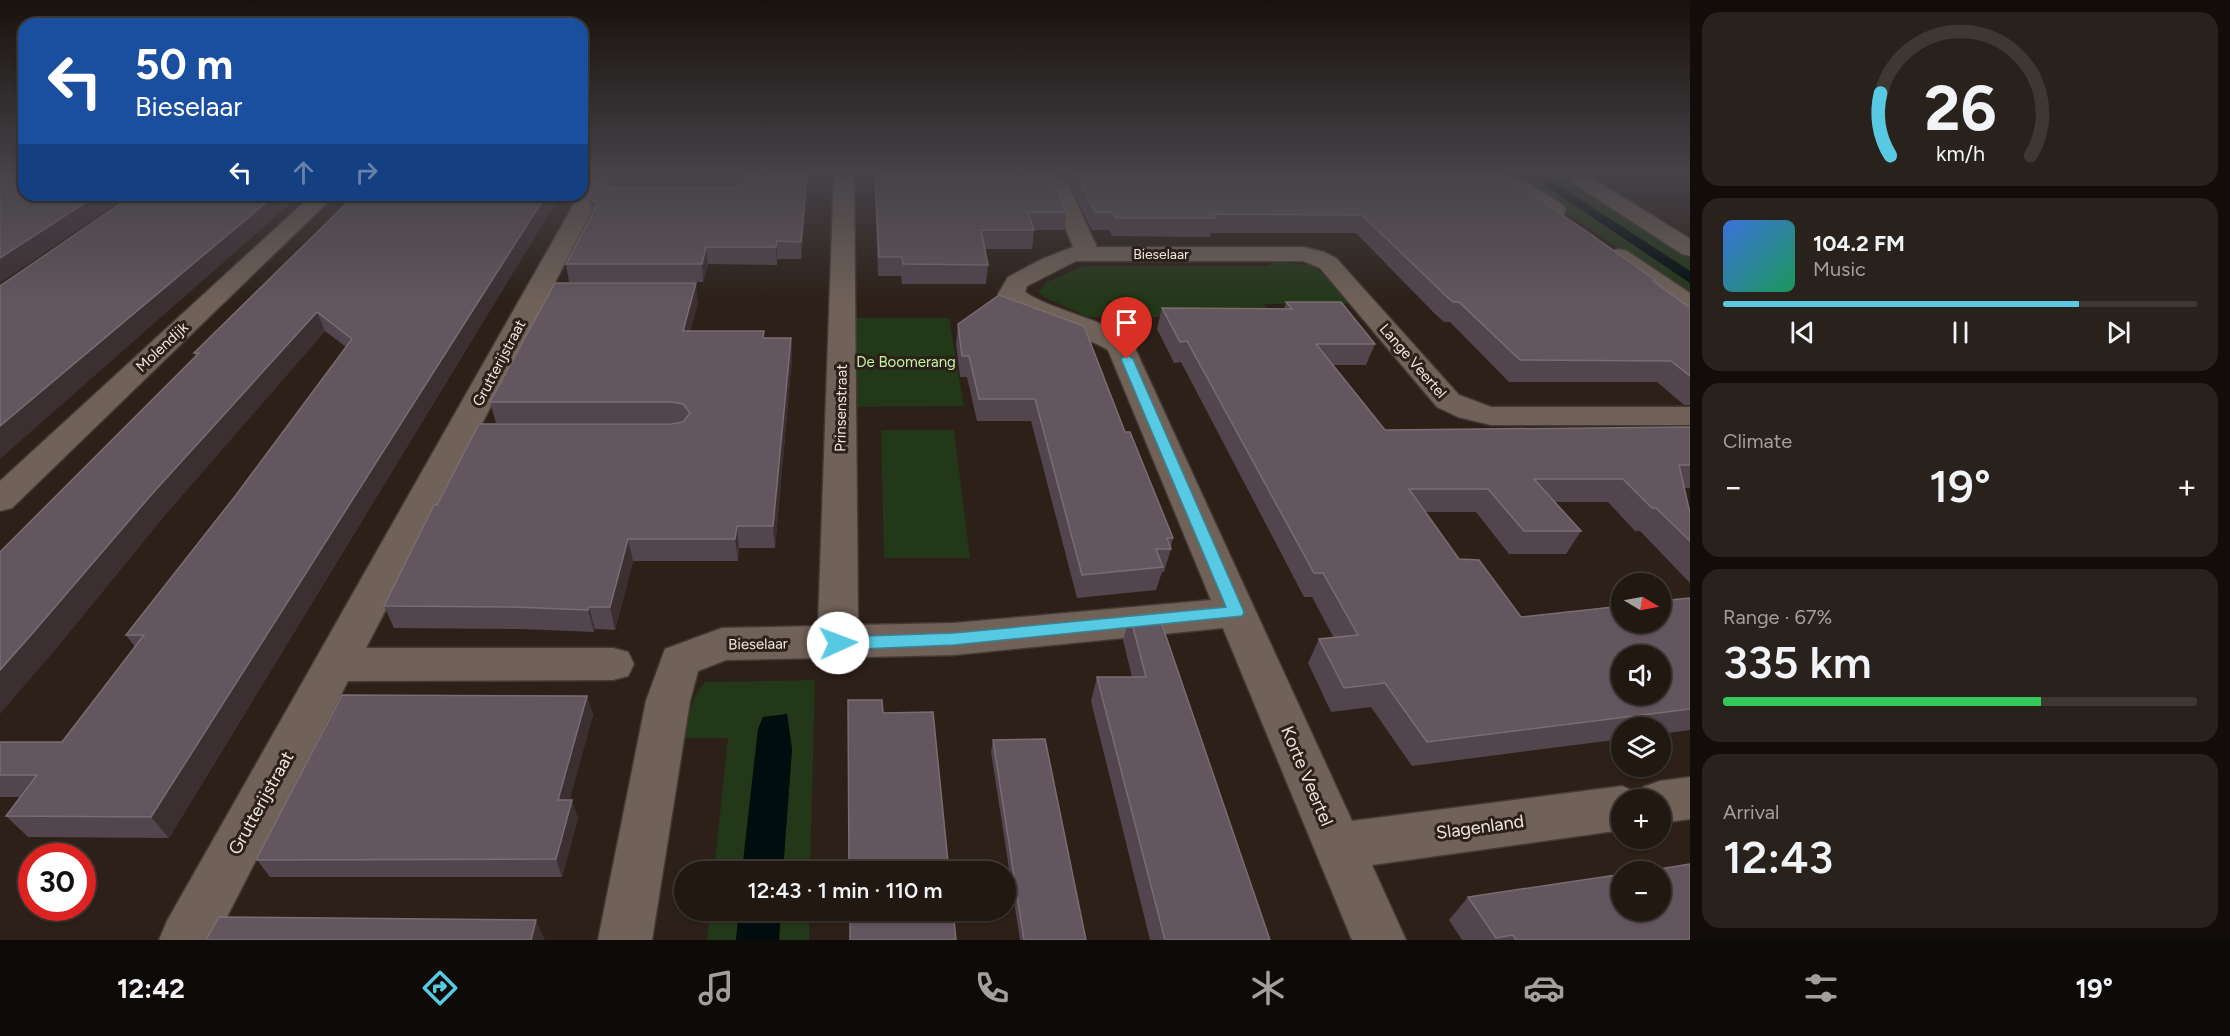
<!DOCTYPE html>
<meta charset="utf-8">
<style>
body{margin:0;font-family:Figtree,sans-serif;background:#29211b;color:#f1f3f6;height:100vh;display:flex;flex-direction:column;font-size:22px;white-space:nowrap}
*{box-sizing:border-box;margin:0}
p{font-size:20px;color:#a2a09f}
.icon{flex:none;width:33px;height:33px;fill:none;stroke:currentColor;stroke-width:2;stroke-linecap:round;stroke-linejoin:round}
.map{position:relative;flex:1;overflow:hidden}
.sheet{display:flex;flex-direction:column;gap:12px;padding:12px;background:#120d0a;width:540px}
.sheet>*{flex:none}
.hud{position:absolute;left:18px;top:18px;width:570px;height:183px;border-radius:18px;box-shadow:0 2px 4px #0004,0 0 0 2px #3e3732;background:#1a4fa0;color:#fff;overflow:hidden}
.needle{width:39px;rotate:100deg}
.controls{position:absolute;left:1611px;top:573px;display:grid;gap:12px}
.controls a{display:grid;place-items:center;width:60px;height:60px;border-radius:50%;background:#211812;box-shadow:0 2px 4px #0004,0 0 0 2px #3e3732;font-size:30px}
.speed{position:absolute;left:18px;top:843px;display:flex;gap:12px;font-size:30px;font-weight:700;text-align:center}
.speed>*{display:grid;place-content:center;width:78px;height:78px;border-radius:50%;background:#211812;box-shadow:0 2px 4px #0004,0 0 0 2px #3e3732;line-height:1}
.speed .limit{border:9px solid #d22;background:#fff;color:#111}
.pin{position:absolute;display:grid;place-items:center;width:51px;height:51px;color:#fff;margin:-62px -26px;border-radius:50% 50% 50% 0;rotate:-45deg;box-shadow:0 0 6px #0007}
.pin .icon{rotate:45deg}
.me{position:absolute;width:66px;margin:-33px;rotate:88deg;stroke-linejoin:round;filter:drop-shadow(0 0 4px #0008)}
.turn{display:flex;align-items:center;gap:21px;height:126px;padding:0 18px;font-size:27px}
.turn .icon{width:78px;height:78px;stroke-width:2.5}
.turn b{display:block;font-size:42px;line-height:51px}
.lanes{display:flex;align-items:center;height:57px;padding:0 18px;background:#0003;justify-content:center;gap:30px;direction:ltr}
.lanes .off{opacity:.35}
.big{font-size:45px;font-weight:600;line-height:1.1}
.sheet .tile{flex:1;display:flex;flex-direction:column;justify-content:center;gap:9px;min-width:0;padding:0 21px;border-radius:18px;background:#29211b}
.sheet .dial{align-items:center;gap:0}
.dial svg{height:156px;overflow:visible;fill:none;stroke:#3e3732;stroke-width:7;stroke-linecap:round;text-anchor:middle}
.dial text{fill:#f1f3f6;stroke:none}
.song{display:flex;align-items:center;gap:18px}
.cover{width:72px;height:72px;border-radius:9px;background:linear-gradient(135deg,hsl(220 70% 55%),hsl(150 70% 35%))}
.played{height:6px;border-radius:3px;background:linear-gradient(90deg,#57c9e2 75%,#3e3732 75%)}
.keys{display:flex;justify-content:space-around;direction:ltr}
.heat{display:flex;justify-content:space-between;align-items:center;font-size:33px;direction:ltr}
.charge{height:9px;border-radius:4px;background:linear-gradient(90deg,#34c759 67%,#3e3732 0)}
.trip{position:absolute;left:674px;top:861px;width:342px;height:60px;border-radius:30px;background:#211812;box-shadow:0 2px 4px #0004,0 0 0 2px #3e3732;font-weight:600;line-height:60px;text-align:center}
.tabs{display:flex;height:96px;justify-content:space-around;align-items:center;background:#0d0a07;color:#a2a09f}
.tabs .icon{width:42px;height:42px}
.tabs .on{color:#57c9e2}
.tabs b{font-size:27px;color:#f1f3f6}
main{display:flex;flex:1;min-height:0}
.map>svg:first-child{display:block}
.green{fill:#233719}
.water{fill:#000d0e}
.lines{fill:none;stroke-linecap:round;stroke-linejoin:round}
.street-casing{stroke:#443a35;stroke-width:3}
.secondary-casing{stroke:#443a35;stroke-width:3}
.street{fill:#716259;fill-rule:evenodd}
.secondary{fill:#716259;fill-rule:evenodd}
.wall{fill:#52454e}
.shaded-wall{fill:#3c2f32}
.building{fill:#63565e;stroke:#796d72;stroke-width:1.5;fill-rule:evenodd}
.route{fill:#57c9e2;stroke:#398393;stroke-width:1.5}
.labels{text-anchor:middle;stroke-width:6;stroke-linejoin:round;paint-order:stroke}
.far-street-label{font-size:14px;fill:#efe6e1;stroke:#2c2018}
.street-label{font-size:15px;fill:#efe6e1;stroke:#2c2018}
.park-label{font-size:15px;fill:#c1f4a9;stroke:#2c2018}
.near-street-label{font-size:18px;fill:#efe6e1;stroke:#2c2018}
</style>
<main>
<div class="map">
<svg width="1690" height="940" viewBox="0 0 1690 940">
<rect width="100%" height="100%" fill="#2c2018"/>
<!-- green -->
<path class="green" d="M1510,172H1559L1690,256V271L1549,179L1538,178L1540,182L1690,283V299Z
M1274,262L1310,265L1324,275L1349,304H1264L1273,317H1089L1043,297L1039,291L1047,282L1083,266H1268Z
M855,318H949L964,406L855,407Z
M881,430H954L970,558H884Z
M815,680L810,871H783L792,749L787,714L763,717L758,729L742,871H714L728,738H685C689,716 690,698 705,682Z
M710,911H739L736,940H707Z
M781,911H809V940H779Z"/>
<!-- water -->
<path class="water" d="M1537,178L1549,179L1690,271V283L1540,182Z
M787,714L792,749L783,871H742L758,729L763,717Z
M739,911H781L779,940H736Z"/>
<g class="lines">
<defs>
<path id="street" d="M592,172H612L366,648H613L628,652L634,664L628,676L613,680L348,681L215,940H159L167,921L579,195H582V190Z
M834,172H854L858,625L954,623L1211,600L1108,350C1078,331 1018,323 998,294L1008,277L1042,259L1073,247L1042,172H1062L1097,247H1303L1324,252L1336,258L1459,395L1491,407H1690V425H1491L1458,417L1437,407L1320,268L1303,261H1076L1027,286L1025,292C1053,312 1117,321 1134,346L1352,821L1622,786L1640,794L1643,787L1660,781L1690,777V819L1660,823V800H1622V830L1372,865L1406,940H1352L1223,628L954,655L726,660L698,671L690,701L652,940H598L646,701L665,649L722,628L818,626Z
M1489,172H1512L1563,205L1566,210L1563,215L1555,216L1547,215Z
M1559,172H1583L1690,239V256L1682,254L1562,176Z
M1619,249L1627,251L1690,293V313L1681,310L1611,261L1607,256L1611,251Z"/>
<path id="secondary" d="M312,195H335L12,508L0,511V481Z"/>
</defs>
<!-- street casing -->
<use href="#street" class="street-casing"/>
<!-- secondary casing -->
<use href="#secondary" class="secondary-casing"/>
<!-- street -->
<use href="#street" class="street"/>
<!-- secondary -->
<use href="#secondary" class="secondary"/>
</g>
<!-- wall -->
<path class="wall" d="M604,172H809L801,259H777V265L708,264L703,282H569L566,264L592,215L589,198L607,187Z
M874,172H1049L1066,212L1064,230H1034L1032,249H985L988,265L986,284H902L901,276H878Z
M1063,172H1499L1690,308V405H1684L1657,382H1509L1450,322H1444L1435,314L1356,233H1211L1210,237L1112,236L1109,230H1092Z
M355,195H577L572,204L559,197L169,838L28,837L6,816L21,797H0V742H62L135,647L126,635L236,495L346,347L325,331L165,515L49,657L196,356L194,353Z
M698,302L690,331H764V338H791L792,358L775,548H739L738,561H633L615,630L595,629L594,632L520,629L394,628L384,606L437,505L671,424L677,423H496L490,402Z
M1286,302L1375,344L1366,365H1332L1385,430L1690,427V488H1684L1690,513V583L1640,531H1635L1608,502H1555L1581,531L1566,554H1509L1476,512H1425L1459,559L1521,617L1690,598V730L1660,734V728H1622V739L1412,766L1371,707L1331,712L1308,663L1319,639L1334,638L1312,597H1304L1181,362L1174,363L1157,329L1162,308L1284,309Z
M958,324L1125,432L1173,538L1171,547V549L1164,572H1162L1156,590L1077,598L1031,421H977L967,377H960L956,344Z
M1130,616L1270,940H1150L1091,701L1097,677H1132L1123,640Z
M587,696L593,715L569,800L578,818L562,877H270L257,860Z
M993,740L1086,940H1020L991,752Z
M1468,897L1690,940H1462L1449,920Z"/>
<!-- shaded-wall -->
<path class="shaded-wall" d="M582,172H591L582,186Z
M807,172H809L801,259V242Z
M97,195H130L0,283V258Z
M275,195H300L0,459V426Z
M546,195H559V197L169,838L151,817Z
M570,195H577L572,204Z
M777,241V265L776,247Z
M706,247L708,264L703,282L702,264Z
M696,283L698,302L685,350L683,331Z
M317,312L325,331L165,515L49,657L0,714V670L152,494Z
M791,338L792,358L775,548L773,526Z
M737,526L739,548L738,561L735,539Z
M628,539L633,561L615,630L610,607Z
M589,607L595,629L594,632L588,610Z
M587,696L593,715L565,818L558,800Z
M572,800L578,818L562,877L556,859Z
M536,920L545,940H531Z"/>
<!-- building -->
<path class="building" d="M0,172H24V195H97L0,258Z
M738,172H807L801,242L777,241L776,247H706L702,264H566L598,203L589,198L596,187L737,188L750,181L745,174Z
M875,172H1049L1066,212H1028L1034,230H981L988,265L903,264L902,257H879Z
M1074,172H1499L1589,233L1655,280L1653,281L1690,308V376L1671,361L1520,360L1459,302H1453L1444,294L1362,215L1212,214L1215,218H1116L1112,212H1095Z
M133,195H275L0,426V286Z
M355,195H546L151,817L6,816L37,775H0V742H62L144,635H126L236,495L352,339L317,312L152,494L31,635L0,670V552L199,353H194Z
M555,283H696L683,331H764L763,338H791L773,526H737L735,539H628L610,607H589L588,610L513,607L384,606L434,505H437L479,424H671L683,422L690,413L683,404L671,402H490Z
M999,295L1084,326L1125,432H1130L1173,538H1167L1171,549H1156L1163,567L1082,575L1035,399H979L969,356H962L958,324Z
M1286,302H1341L1375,344H1316L1385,430L1690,427V465H1679L1690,513V541L1656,508H1652L1623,479H1534L1581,531H1524L1488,489H1409L1459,559L1479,560L1521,617L1622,606V622H1660V601L1690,598V709L1427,742L1385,683L1344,688L1319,639L1358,635L1323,573H1314L1187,341L1180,342L1162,308L1292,309ZM1622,656H1660V694H1622Z
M1158,613L1270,940H1165L1097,677H1146L1130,616Z
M342,695L587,696L558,800H572L556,859L257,860V858Z
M848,700H882L883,713L933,712L949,872H849Z
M1045,739L1086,940H1024L993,740Z
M1690,864V940H1516L1513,935L1496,938L1468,897L1622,874V910H1660V872H1641Z
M850,910H953L956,940H850Z
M219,917L536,920L531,940H206Z"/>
<!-- sky -->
<linearGradient id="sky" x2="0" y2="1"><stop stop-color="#18120d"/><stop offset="0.57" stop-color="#454248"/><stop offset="1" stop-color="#454248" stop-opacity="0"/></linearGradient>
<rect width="1690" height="304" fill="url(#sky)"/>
<!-- route -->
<path class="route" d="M1127,355L1133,359L1244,612L1242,616L954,645L838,650L833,648L830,643L833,638L838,637L954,633L1226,607L1121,359Z"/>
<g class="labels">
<!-- far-street labels -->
<g class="far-street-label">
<text x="1161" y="259">Bieselaar</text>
</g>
<!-- street labels -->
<g class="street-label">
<text transform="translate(162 347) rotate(-43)" y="5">Molendijk</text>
<text transform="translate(1413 361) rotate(49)" y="5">Lange Veertel</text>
<text transform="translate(499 363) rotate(-62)" y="5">Grutterijstraat</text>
<text transform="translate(841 408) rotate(-89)" y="5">Prinsenstraat</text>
<text transform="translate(758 644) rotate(-1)" y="5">Bieselaar</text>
</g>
<!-- park labels -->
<g class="park-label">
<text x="906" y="367">De Boomerang</text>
</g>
<!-- near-street labels -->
<g class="near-street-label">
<text transform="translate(1307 776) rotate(67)" y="6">Korte Veertel</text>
<text transform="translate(261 803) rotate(-61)" y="6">Grutterijstraat</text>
<text transform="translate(1480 827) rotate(-8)" y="6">Slagenland</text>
</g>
</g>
</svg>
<div class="controls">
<a><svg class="needle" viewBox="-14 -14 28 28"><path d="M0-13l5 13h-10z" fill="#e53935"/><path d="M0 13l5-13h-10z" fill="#a2a09f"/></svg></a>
<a><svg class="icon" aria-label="sound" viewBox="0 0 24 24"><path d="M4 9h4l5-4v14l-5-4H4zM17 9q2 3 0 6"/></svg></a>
<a><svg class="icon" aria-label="layers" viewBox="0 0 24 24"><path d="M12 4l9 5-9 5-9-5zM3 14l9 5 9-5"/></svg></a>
<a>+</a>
<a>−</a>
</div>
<div class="speed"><div class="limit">30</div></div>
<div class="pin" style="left:1127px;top:359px;background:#d93025"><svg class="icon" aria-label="arrive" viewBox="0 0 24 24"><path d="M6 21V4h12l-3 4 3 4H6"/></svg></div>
<svg class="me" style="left:838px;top:643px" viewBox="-20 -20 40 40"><circle r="19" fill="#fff"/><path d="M0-13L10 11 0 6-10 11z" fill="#57c9e2"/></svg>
<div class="trip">12:43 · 1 min · 110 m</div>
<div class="hud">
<div class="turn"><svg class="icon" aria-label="left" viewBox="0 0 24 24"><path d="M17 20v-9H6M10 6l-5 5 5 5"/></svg><div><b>50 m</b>Bieselaar</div></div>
<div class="lanes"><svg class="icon" aria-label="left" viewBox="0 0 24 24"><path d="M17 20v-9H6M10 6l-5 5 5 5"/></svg><svg class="icon off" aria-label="ahead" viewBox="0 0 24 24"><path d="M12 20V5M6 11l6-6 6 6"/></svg><svg class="icon off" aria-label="right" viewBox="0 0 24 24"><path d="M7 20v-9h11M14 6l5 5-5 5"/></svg></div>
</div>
</div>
<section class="sheet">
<div class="tile dial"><svg viewBox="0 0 100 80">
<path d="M14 69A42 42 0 1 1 86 69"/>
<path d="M14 69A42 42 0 0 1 9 37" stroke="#57c9e2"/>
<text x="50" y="56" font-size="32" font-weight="700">26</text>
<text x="50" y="72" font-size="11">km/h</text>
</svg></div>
<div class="tile">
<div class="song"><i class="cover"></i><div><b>104.2 FM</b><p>Music</p></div></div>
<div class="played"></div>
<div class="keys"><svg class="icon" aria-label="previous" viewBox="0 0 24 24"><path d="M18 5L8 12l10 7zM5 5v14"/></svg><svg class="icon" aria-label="pause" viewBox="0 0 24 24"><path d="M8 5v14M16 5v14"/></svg><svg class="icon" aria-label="next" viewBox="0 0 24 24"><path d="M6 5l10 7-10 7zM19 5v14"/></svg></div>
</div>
<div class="tile"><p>Climate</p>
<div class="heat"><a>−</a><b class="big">19°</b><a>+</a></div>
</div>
<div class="tile"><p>Range · 67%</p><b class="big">335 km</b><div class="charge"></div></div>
<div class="tile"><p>Arrival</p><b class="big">12:43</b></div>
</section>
</main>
<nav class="tabs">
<b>12:42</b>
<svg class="icon on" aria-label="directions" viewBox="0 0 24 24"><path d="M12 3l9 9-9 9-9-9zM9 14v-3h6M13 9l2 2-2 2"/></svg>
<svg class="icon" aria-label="music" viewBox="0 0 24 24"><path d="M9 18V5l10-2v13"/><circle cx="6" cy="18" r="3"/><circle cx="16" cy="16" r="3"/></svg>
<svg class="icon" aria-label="phone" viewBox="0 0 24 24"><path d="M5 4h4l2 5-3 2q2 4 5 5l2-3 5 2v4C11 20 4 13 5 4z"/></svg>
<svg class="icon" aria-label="climate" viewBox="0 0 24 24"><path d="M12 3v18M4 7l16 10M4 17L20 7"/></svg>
<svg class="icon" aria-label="car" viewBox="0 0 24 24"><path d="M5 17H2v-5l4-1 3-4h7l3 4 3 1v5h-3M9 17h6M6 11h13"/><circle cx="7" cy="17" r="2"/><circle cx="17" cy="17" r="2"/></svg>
<svg class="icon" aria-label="filters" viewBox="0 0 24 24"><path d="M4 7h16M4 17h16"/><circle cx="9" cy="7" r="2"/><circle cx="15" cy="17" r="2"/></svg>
<b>19°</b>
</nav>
